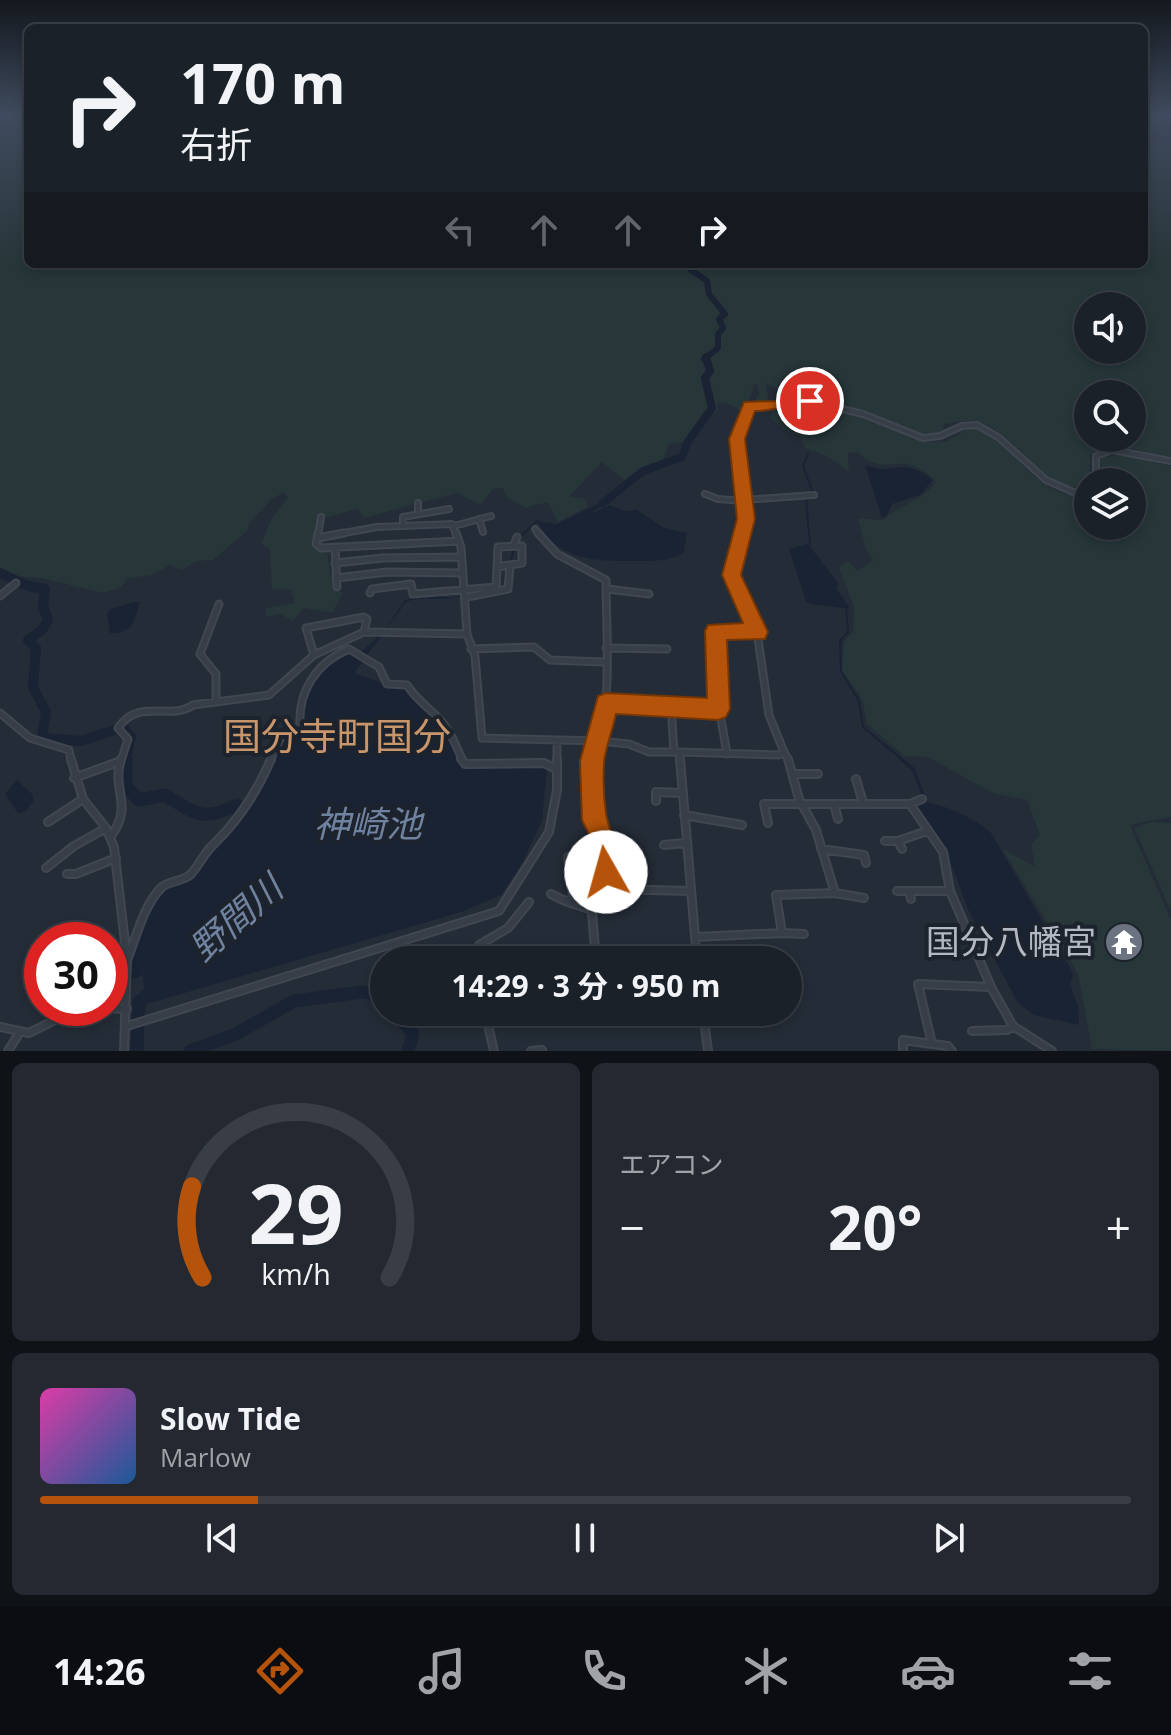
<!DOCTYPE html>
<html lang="ja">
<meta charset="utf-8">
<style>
body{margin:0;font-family:"Open Sans","Noto Sans JP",sans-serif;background:#242931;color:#f1f3f6;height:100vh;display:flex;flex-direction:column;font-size:30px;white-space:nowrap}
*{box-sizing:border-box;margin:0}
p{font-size:26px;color:#a0a3a8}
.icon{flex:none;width:44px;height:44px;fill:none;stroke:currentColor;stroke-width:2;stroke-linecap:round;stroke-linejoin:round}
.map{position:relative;height:1051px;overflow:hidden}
.side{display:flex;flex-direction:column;gap:12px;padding:12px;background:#0f1217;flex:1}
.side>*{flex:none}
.banner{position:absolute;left:24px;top:24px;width:1124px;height:244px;border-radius:12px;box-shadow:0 4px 12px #0003,0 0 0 2px #393e46;background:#1b2129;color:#f1f3f6;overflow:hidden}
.fabs{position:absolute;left:1074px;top:292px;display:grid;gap:16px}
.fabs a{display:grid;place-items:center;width:72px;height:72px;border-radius:50%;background:#1b2129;box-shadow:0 4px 12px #0003,0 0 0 2px #393e46;font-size:40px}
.speed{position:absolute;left:24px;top:922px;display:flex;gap:16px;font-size:40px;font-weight:700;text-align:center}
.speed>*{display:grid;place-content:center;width:104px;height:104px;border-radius:50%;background:#1b2129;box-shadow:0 4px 12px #0003,0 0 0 2px #393e46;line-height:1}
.speed .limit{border:12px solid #d22;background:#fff;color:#111}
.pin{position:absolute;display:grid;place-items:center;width:68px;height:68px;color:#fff;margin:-34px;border:4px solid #fff;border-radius:50%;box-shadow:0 2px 8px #0007}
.me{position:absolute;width:88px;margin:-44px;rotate:353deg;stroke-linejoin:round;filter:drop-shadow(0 0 6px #0008)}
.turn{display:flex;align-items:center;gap:28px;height:168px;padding:0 24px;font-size:36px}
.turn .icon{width:104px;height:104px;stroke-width:2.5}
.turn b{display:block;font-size:56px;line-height:68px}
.lanes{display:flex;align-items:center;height:76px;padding:0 24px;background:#0003;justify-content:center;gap:40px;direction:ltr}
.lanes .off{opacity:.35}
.big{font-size:60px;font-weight:700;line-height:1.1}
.side .widget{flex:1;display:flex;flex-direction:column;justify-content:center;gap:12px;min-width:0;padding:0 28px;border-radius:12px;background:#242931}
.side .dial{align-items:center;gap:0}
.dial svg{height:208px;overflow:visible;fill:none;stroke:#393e46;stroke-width:7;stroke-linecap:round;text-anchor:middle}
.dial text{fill:#f1f3f6;stroke:none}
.song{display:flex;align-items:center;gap:24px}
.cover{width:96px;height:96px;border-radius:12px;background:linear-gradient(135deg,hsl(320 70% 55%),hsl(210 70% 35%))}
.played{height:8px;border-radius:4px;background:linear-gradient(90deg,#b45309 20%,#393e46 20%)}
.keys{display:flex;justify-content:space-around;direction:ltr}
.heat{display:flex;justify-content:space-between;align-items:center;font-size:44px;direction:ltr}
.side .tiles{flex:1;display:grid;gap:12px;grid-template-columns:1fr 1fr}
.widget:last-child{grid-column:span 2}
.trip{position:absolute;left:370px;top:946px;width:432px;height:80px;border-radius:40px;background:#1b2129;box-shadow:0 4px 12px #0003,0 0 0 2px #393e46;font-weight:700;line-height:80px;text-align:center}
.dock{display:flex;height:128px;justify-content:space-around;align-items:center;background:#0b0d10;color:#a0a3a8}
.dock .icon{width:56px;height:56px}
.dock .selected{color:#b45309}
.dock b{font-size:36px;color:#f1f3f6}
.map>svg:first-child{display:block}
.green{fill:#263639;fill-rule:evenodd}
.water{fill:#192334}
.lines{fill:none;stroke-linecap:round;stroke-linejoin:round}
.stream-far1{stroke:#192334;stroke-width:2}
.stream{stroke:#192334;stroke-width:3}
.river-far3{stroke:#192334;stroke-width:6}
.river-far2{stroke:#192334;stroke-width:8}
.river-far1{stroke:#192334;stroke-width:10}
.river{stroke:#192334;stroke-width:13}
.street-far2-casing{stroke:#414751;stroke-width:8}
.street-far1-casing{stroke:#414751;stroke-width:9}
.street-casing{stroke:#414751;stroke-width:10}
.street-far2{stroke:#373e48;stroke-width:4}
.street-far1{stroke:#373e48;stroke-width:5}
.street{stroke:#373e48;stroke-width:6}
.route{fill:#b45309;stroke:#753606;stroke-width:2}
.labels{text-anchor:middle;stroke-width:8;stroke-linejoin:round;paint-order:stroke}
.near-poi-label{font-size:34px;fill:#b2b9c4;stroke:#1d232d;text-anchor:end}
.near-water-label{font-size:36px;font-style:italic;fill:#6f829f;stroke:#1d232d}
.near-quarter-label{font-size:38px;fill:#c8966a;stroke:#1d232d}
</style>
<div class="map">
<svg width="1171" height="1051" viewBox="0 0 1171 1051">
<rect width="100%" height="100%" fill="#242c37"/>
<!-- green -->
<path class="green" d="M0,116H28V264H1144V145L1171,146V459C1146,453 1114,440 1091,454L1088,486C1045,498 1016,430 976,421C966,420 954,423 944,424L942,433C918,442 893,421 871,413C847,405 810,393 785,399L782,392L766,383L769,405L753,404L759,394L758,385L754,384L745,413L727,403L718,402L717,412C700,413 693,428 684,442L669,444L662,462L650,465L626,481L602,462L570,496L585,499L587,507L558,522L548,502L525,508L507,498L503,488L493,489L480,505L457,493L364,518L358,509L316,520L312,548L327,550L333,590L343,592L333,613L304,608L293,621L280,614L266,617V608L294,603L291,589L272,590L270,549L261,544L271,520L288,497L283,493L273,498L249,523L247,531L213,560L196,561L182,570L170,565L152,575L129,578L121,587L104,593L40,578L15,576L0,569ZM1088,306H1132V350H1088ZM1088,394H1132V438H1088Z
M796,402C821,406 845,410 868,419C888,426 904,438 925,441C931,442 943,443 949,440C964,434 966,420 987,434C1017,453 1047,504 1088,495V526H1132V482H1103L1100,459C1123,448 1147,462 1171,466V817L1130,825L1171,920V1051L1092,1049L1078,974L1003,849L1035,867L1031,844L1040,835L1027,800L992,793L928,757L904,756L867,724L862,699L842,671L844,642L853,631L854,608L839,567L848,561L858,571L873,560L866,550L858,518L882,520C900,505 922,501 936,482C900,444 890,482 857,452L848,453L849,472L827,456L806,448L798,436L784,430L770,418L774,409Z
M1149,822L1171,823V911L1134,828Z"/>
<!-- water -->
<path class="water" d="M865,465C897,477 899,455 933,480L920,495L892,504L886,517L882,518Z
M602,502L605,504L584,517L609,505L625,511L637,510L664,528L687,533L684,552C671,562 651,561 635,561C595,561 557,561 537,521L557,524Z
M808,544L838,583L836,588L850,609L811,604L806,601L789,549Z
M431,594L452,598L463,594C452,604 423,594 406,602L354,673L385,684L407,687C418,708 438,722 452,742C458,751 455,758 463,765L547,768L542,821L522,863L501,895L461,912L150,1003L149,1000L145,1001L143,975L131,980C131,948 148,914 164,888L190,879L199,871L217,844L228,836L234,820L257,798L283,739L302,725C304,718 301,713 302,706C305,680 328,662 349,651L358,655L386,629L405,600Z
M134,602H140C135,620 132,635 110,633L107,614L111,609Z
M17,780L33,795V802L25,812L18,813L5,794Z
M919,802C940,802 975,818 991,833L1073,973L1070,984L1078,1007L1079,1025L1034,1015L1018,1003L969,911L947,854L918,815L916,807Z"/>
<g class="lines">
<!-- stream-far1 -->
<path class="stream-far1" d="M808,454L803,466L813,493
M518,539L537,521
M810,544L806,501L811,497
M509,565L514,549
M846,607L848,632L840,641L841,671L859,701L863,727L904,761"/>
<!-- stream -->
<path class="stream" d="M901,759L913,769L926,802"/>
<!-- river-far3 -->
<path class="river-far3" d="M689,264L691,270L707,281L709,294L725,314L719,319L723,328L718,334V348L704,359"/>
<!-- river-far2 -->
<path class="river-far2" d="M603,503L643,471L682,457L687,443L712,408L705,378L710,371L706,357"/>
<!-- river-far1 -->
<path class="river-far1" d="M0,573L28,586L45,589L43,606L48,620L42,630L28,640L36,648L33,687L46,712L42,738L81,741L123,727L131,737L125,761"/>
<!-- river -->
<path class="river" d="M126,759V786L139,800L165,795C196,814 202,822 237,805
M395,1012L413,1034L408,1051
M137,1051L139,1002L153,990
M190,1051L236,1034L294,1001L362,992L371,993L384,1004"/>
<defs>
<path id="street-far2" d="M1096,482V456L1112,450L1171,461
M705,494L718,499L744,501
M744,500L814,495
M418,503V514
M479,519L483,532
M403,525V517L449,509
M454,526L491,516
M535,529L539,535
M318,535L321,517
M333,535L377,527L452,524L456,535
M742,535L746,519L737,439L748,407L777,406L790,399L809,401L863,414L923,438L940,436L962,426L977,425L998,437L1046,480L1073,492H1088"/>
<path id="street-far1" d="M318,533L316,544L321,548L459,541
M456,533L461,547L467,634
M538,533L557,554L606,580C606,640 614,705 592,761
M318,538L344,533
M514,545L517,537
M522,546V563L497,567L498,547Z
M335,547L337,587
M335,563L383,558L461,557
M336,578L387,572L463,573
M607,589L649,594
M370,593L372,589L411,584L413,594L496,587L497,567
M0,596L16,583
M467,597L508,589L510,566
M606,648L667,649
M471,649L534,647L550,660L604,662
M314,655L306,628L364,617L367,619L364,632
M216,701V674L200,654L219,604
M606,703L718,709
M0,713L30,738L69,750L71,761
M672,720L674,752
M557,741V761
M784,752L789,761
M727,754L715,684L716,631L757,632
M121,761L128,739L118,728C139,697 171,721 193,705L269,695L314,655L364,632L467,634L475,656L482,738L600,741L629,744L649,752H679
M270,761L281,737L300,725C298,691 317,662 349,649L379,667L387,684L407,685C418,702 429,707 442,722C453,735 456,747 463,761
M680,761L679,752L779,755L784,752L769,715L757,632L731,575L742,533"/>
<path id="street" d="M71,759L83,799L106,828L114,847L127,960L124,1051
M461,759L465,764L544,763L556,769
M593,759L594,820L601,831L609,889
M680,759L697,960
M792,774H818
M74,778L118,762
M856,779L863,803
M922,799L910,804L943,852L950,891L991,987L1013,1026L1052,1051
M656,801V792L681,793
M834,804L838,819
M684,815L742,825
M48,822L83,799
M768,823L764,804H910
M111,836C134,805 111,790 121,759
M885,841H898L927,831
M898,841L902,849
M664,845L685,843
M630,847V887
M821,849L864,855L866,863
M568,857L573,897
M46,868L74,846L106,828
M67,874H76L116,858
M590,890L595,948L592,955
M897,891H950
M909,891L911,899
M835,893L864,898
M551,894L565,901L611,889L690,891
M565,901L592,910
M782,933L804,934
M695,937L782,933L776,895L835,893L816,830L799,799L788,759
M127,960C136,938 144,904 162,887C169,881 183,881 190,875C199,866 204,853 213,845C238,821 257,792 271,759
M480,960L479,945L508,928L529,902
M485,1012L494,1051
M703,1012L708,1051
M127,1026L499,911L549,832L557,790V759
M0,1027L29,1033L61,1017L102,1008L127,1009
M972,1031L1007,1030L1013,1026
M932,1044L948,1046L952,1051
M8,1051L20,1032
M531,1051L542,1050
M903,1051V1040L932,1044L918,984L991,987"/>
</defs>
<!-- street-far2 casing -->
<use href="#street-far2" class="street-far2-casing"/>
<!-- street-far1 casing -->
<use href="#street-far1" class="street-far1-casing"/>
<!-- street casing -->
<use href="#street" class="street-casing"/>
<!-- street-far2 -->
<use href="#street-far2" class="street-far2"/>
<!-- street-far1 -->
<use href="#street-far1" class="street-far1"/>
<!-- street -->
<use href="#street" class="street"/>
</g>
<!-- sky -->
<linearGradient id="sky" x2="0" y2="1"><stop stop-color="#14181e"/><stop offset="0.44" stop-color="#3f4b5e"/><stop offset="1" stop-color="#3f4b5e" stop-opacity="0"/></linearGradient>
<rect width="1171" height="263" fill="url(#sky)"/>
<!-- route -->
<path class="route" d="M795,394L815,397L818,401L810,406C792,403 775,411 755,411L745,439L755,519L741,575L768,632L765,639L727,640L730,709L726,717L718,720L616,714C613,730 605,748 604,763C603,778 604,799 606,814C610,836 625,859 615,881L606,885L597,881L589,834L582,820L580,761L598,696L606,693L707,698L705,631L708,625L743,623L722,575L737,519L729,439L744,402L775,401Z"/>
<!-- icons -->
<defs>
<symbol id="temple-disc" viewBox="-11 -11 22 22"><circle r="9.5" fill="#6b7280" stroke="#1d232d"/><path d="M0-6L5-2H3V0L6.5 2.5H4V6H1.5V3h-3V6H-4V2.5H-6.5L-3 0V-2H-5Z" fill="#fff"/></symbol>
</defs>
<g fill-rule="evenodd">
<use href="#temple-disc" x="1102" y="920" width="44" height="44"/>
</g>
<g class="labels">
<!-- near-poi labels -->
<g class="near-poi-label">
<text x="1096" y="954">国分八幡宮</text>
</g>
<!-- near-water labels -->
<g class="near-water-label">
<text x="368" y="837">神崎池</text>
<text transform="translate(236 918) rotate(-41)" y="13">野間川</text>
</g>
<!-- near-quarter labels -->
<g class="near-quarter-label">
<text x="337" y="750">国分寺町国分</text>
</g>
</g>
</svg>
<div class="fabs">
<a><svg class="icon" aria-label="sound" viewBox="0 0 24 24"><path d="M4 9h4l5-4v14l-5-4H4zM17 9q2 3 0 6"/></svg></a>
<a><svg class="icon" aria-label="search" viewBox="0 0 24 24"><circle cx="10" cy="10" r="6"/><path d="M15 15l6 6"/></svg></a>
<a><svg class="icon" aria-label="layers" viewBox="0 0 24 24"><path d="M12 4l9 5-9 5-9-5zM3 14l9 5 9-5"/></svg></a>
</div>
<div class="speed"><div class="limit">30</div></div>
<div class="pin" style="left:810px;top:401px;background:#d93025"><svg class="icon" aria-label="arrive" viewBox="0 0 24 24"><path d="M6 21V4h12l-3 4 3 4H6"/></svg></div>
<svg class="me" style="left:606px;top:872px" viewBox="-20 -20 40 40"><circle r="19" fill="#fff"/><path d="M0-13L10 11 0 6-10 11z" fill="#b45309"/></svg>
<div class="trip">14:29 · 3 分 · 950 m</div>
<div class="banner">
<div class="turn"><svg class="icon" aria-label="right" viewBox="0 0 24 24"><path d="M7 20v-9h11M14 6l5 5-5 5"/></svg><div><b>170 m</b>右折</div></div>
<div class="lanes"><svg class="icon off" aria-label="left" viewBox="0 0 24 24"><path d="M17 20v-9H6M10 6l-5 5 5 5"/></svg><svg class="icon off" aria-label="ahead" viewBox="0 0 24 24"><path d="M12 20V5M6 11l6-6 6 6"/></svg><svg class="icon off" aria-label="ahead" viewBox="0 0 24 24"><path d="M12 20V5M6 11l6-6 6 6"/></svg><svg class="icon" aria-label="right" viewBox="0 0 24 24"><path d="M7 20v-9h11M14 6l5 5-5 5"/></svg></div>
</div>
</div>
<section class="side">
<div class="tiles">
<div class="widget dial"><svg viewBox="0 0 100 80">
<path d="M14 69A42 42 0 1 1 86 69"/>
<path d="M14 69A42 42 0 0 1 10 34" stroke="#b45309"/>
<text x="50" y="56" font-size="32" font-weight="700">29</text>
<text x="50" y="72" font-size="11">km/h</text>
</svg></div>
<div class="widget"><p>エアコン</p>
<div class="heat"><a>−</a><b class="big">20°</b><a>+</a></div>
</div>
<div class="widget">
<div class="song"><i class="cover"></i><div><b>Slow Tide</b><p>Marlow</p></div></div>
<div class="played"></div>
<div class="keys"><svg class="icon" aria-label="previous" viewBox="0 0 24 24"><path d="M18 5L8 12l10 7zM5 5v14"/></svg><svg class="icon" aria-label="pause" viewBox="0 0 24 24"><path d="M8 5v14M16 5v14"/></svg><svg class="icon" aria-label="next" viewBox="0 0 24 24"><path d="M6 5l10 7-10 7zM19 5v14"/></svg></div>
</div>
</div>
</section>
<nav class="dock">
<b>14:26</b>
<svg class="icon selected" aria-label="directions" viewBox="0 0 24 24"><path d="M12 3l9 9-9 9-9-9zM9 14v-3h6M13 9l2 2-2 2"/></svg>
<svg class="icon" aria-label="music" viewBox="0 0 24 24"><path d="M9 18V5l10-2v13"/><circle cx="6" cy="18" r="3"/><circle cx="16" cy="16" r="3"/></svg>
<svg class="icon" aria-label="phone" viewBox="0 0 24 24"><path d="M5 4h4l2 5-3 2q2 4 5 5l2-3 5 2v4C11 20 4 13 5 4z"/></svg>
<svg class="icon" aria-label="climate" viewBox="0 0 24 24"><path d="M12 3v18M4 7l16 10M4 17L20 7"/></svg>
<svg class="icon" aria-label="car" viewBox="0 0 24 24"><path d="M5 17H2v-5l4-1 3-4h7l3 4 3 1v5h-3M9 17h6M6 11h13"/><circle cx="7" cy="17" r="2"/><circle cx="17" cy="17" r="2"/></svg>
<svg class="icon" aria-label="filters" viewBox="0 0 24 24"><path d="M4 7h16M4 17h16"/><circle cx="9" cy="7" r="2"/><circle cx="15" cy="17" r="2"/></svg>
</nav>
